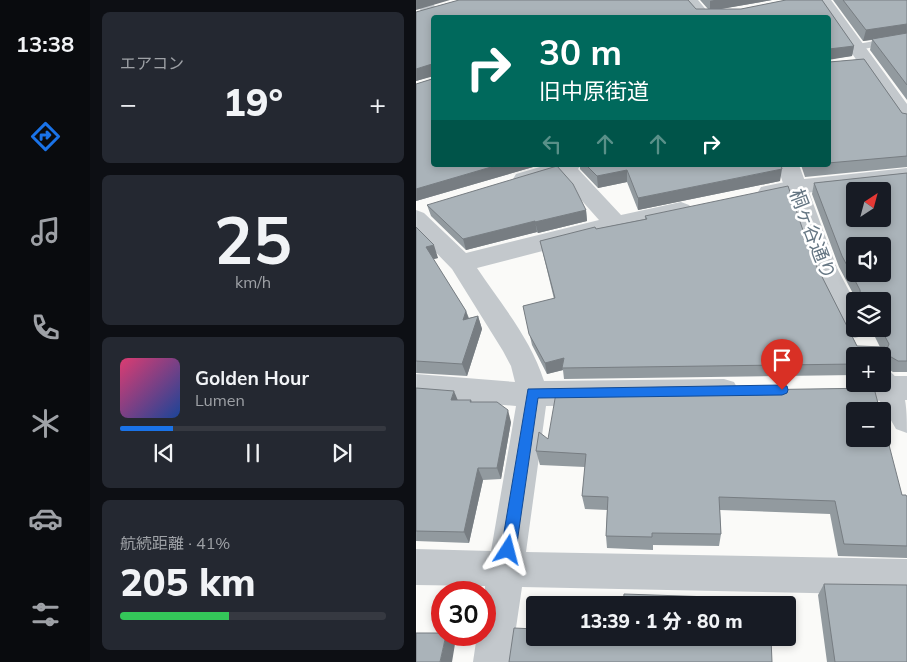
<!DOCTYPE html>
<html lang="ja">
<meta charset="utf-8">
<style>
body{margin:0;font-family:Mulish,"Noto Sans JP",sans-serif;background:#242831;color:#f1f3f6;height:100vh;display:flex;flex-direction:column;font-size:19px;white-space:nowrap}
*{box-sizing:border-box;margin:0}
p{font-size:16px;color:#9ea1a6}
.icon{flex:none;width:28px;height:28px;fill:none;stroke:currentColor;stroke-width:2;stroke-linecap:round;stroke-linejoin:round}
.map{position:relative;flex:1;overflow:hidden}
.drawer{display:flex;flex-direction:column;gap:12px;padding:12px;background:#0d0f14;width:326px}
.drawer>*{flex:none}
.hud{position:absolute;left:15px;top:15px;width:400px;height:152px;border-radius:5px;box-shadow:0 2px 8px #0003;background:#00695c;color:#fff;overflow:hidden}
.needle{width:32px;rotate:36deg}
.fabs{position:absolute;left:430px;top:182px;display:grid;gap:10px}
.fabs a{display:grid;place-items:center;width:45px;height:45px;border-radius:5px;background:#171b24;box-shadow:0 2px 8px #0003;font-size:25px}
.speed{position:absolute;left:15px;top:581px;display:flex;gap:10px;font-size:25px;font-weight:700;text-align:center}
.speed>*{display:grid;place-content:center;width:65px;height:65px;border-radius:50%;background:#171b24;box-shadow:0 2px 8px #0003;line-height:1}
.speed .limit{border:8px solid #d22;background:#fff;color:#111}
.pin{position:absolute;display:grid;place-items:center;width:42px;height:42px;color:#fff;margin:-51px -21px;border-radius:50% 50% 50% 0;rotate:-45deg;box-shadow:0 0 5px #0007}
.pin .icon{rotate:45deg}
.me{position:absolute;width:55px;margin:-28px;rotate:9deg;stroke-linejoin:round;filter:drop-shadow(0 0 4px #0008)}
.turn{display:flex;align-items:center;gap:18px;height:105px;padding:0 25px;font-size:22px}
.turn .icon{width:65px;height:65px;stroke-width:2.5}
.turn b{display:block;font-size:35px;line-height:42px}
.lanes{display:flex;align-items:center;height:48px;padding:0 25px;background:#0003;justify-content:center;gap:25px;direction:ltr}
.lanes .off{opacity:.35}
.big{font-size:38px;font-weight:800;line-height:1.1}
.drawer .tile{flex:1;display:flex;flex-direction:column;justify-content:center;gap:8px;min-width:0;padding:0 18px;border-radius:8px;background:#242831}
.drawer .dial{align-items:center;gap:0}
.dial b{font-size:65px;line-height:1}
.song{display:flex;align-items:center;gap:15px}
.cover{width:60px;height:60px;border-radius:8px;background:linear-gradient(135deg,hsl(340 70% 55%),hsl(220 70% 35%))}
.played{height:5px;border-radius:2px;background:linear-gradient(90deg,#1a73e8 20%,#363941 20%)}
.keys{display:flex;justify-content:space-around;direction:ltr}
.heat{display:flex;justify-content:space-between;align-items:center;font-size:28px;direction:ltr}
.charge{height:8px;border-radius:4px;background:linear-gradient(90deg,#34c759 41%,#363941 0)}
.trip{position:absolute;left:110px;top:596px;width:270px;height:50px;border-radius:5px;background:#171b24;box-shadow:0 2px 8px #0003;font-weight:800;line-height:50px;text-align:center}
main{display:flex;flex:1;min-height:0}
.dock{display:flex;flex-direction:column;width:90px;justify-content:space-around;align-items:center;background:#090b0e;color:#9ea1a6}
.dock .icon{width:35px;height:35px}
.dock .on{color:#1a73e8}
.dock b{font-size:22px;color:#f1f3f6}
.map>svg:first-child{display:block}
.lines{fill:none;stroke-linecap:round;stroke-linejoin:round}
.service{fill:#c3c8cc;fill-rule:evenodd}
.minor{fill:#c3c8cc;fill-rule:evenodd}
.tertiary{fill:#c3c8cc;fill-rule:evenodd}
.wall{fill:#929a9f}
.shaded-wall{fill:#777d82}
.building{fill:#aab3b9;stroke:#777d82;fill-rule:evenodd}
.route{fill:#1a73e8;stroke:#114b97}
.labels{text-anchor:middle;stroke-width:5;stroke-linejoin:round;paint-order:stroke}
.street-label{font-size:19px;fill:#657683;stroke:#fff}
</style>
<main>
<nav class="dock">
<b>13:38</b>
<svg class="icon on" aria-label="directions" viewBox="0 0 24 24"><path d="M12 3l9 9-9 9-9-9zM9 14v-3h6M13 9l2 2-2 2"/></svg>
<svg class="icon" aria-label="music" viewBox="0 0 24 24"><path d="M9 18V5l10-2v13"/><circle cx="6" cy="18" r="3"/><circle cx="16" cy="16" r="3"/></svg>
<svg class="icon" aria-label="phone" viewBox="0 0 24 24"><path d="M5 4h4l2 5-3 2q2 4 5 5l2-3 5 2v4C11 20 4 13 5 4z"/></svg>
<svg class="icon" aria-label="climate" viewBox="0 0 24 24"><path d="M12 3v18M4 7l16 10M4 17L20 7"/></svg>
<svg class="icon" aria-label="car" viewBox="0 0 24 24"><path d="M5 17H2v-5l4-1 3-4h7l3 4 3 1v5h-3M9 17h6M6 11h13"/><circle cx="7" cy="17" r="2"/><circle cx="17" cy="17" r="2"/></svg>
<svg class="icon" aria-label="filters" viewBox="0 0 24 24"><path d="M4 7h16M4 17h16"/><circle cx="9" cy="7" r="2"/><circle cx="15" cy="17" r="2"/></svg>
</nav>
<section class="drawer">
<div class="tile"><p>エアコン</p>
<div class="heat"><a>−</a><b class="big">19°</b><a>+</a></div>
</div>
<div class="tile dial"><b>25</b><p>km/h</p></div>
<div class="tile">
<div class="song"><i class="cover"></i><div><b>Golden Hour</b><p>Lumen</p></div></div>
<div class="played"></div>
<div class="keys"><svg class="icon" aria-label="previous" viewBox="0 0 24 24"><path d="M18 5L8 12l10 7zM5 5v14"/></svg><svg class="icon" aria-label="pause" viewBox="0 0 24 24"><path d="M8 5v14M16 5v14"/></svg><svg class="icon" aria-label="next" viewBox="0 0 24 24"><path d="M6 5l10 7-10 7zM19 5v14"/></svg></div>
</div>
<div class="tile"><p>航続距離 · 41%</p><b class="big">205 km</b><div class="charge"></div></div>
</section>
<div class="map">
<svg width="491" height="662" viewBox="0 0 491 662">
<rect width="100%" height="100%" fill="#fafaf8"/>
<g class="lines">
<!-- service -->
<path class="service" d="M491,35V41L442,50L437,47L442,44Z"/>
<!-- minor -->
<path class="minor" d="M0,0H14L28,18H18V22H14L0,4Z
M399,0H415L491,104V125L484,123Z
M131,165H165L162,169L205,215L265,202L273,205L277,210L273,215L265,218L200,232L61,268C85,304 115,339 128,381L308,379L318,382L323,391L318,400L308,403L130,406L110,552L491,559V595L106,587L95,662H57L61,635H69V586L0,585V549L75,551L100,406L0,398V374L99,382L95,366L87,351L36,269L0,232V210L8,213L50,253L183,220L143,175L108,186L100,184L97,179L100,174Z
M491,168V182L379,194L353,199L345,197L342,192L345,187L379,180Z
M466,376H491V400L449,401L439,398L434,389L439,380V384H466Z"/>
<!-- tertiary -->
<path class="tertiary" d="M265,0H282L297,18H280Z
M361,165H383L421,268L439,302V329H452L449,335L439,338L429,335L425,328L395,268Z
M466,367C491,377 491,408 491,433L480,429L454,384H466Z"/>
</g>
<!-- wall -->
<path class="wall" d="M43,0H272L280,9H292L284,0H356L304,9H325L370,0H406L438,46L436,56L413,59V62L448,59L486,113L491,114V167L389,177L385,165H412V18H18V165H124L0,201V84L16,79V76L0,81V12Z
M417,0H491V100L454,50L456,40L447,41Z
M164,165H365L364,181L222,210L211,182L182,188L164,169Z
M491,173V372H477L467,366L466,367V356H439V375L148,379L147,370L131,374L116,345L107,306L138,299L124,241L180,229L229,219V216L396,257L441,346L464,347L455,329H466V301H441L423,267L396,194L398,183Z
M11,205L170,210L171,221L122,233L121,232L50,250L15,216Z
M0,227L22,258L17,259L50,311L53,318L62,316L66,329L51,376L0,373Z
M0,388L41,400H55L56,402L95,422L85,479L67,480L53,543L0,541Z
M132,439L486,495L491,497V558L422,556L414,514L304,510L305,534L303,546L237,545V550L191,548L190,536L191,510L169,509L166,496L169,467L124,465L120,451Z
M408,584L491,662H411L402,595Z"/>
<!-- shaded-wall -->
<path class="shaded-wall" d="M0,0H34L0,10Z
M298,0H356L294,11V1Z
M491,24V34L447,41L450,30Z
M438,46L436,56L412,60L413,49Z
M16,64L18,76L0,81V69Z
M82,165H124L0,201V189Z
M366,169L364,181L222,210V198Z
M211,170V182L182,188L181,176Z
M170,210L171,221L122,233L119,222Z
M119,221L121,232L50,250L47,239Z
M18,245L22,258L14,260L10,247Z
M50,311L54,323L47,320Z
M62,316L66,329L51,376L46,364Z
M148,358L146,368L147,370L131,374L129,363Z
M38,391L43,403L35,400Z
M92,410L95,422L85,479L81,468Z
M62,468L67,480L53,543L48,532Z
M30,635H31L39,644L36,662H24Z"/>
<!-- building -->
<path class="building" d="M43,0H272L280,9H325L370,0H406L438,46L413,49V62L448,59L486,113L491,114V156L412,163V18H18V165H82L0,189V84L16,79V64L0,69V12Z
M427,0H491V24L450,30Z
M491,33V85L456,39Z
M170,165H365L366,169L222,198L211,170L181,176Z
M141,166L157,184L170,210L119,222V221L47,239L11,205Z
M491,173V361H482L470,354L469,361H466V356H439V364L146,368L148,358L129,363L113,334L107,306L139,298L124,241L179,227L180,229L231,219L229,216L372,186L396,257L441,346L469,347L471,349L473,344L465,329H466V301H445L444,290L426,256L398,183ZM439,191H466V219H439ZM439,246H466V274H439Z
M0,227L18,245L10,247L50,311L47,320L62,316L46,364L0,361Z
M0,388L38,391L35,400H55L54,402H81L92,410L81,468H62L48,532L0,531Z
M458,388L464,411H439V439H466V418L486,495H490L491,497V546L428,544L419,501L303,497L305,534L236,533V537L190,536L192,497L166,496L170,454L120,451L123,432L132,439L140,393Z
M408,584L491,585V662H419Z
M208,594L353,599V605H207Z
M98,628L119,629V638H355L356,662H93Z
M0,633H26V635H30L24,662H0Z"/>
<!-- route -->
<path class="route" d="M366,385L371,386L372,390L371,393L366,395L122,398L100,550L98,555L92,558L87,555L85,550L112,389Z"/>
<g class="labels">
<!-- street labels -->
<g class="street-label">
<text transform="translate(397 234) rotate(69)" y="7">桐ヶ谷通り</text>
</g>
</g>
</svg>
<div class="fabs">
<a><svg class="needle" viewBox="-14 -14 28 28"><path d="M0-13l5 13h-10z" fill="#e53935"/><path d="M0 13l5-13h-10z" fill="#9ea1a6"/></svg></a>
<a><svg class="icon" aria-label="sound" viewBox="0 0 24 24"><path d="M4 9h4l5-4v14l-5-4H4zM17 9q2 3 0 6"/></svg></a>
<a><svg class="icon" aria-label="layers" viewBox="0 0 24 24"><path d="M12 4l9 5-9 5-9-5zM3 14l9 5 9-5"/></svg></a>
<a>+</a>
<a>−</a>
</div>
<div class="speed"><div class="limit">30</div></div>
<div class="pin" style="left:366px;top:390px;background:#d93025"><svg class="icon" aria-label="arrive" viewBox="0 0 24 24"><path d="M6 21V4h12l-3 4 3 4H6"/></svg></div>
<svg class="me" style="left:92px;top:550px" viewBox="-20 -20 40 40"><path d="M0-17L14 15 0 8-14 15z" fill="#1a73e8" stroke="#fff" stroke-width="4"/></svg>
<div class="trip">13:39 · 1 分 · 80 m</div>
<div class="hud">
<div class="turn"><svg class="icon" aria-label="right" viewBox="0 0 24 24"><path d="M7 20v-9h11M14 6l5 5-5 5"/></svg><div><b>30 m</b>旧中原街道</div></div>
<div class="lanes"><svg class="icon off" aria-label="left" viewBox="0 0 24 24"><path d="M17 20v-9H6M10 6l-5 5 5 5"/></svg><svg class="icon off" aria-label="ahead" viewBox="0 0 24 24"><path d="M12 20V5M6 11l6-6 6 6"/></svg><svg class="icon off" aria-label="ahead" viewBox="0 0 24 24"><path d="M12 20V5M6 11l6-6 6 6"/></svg><svg class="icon" aria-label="right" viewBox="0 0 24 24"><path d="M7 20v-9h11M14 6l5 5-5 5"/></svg></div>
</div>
</div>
</main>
